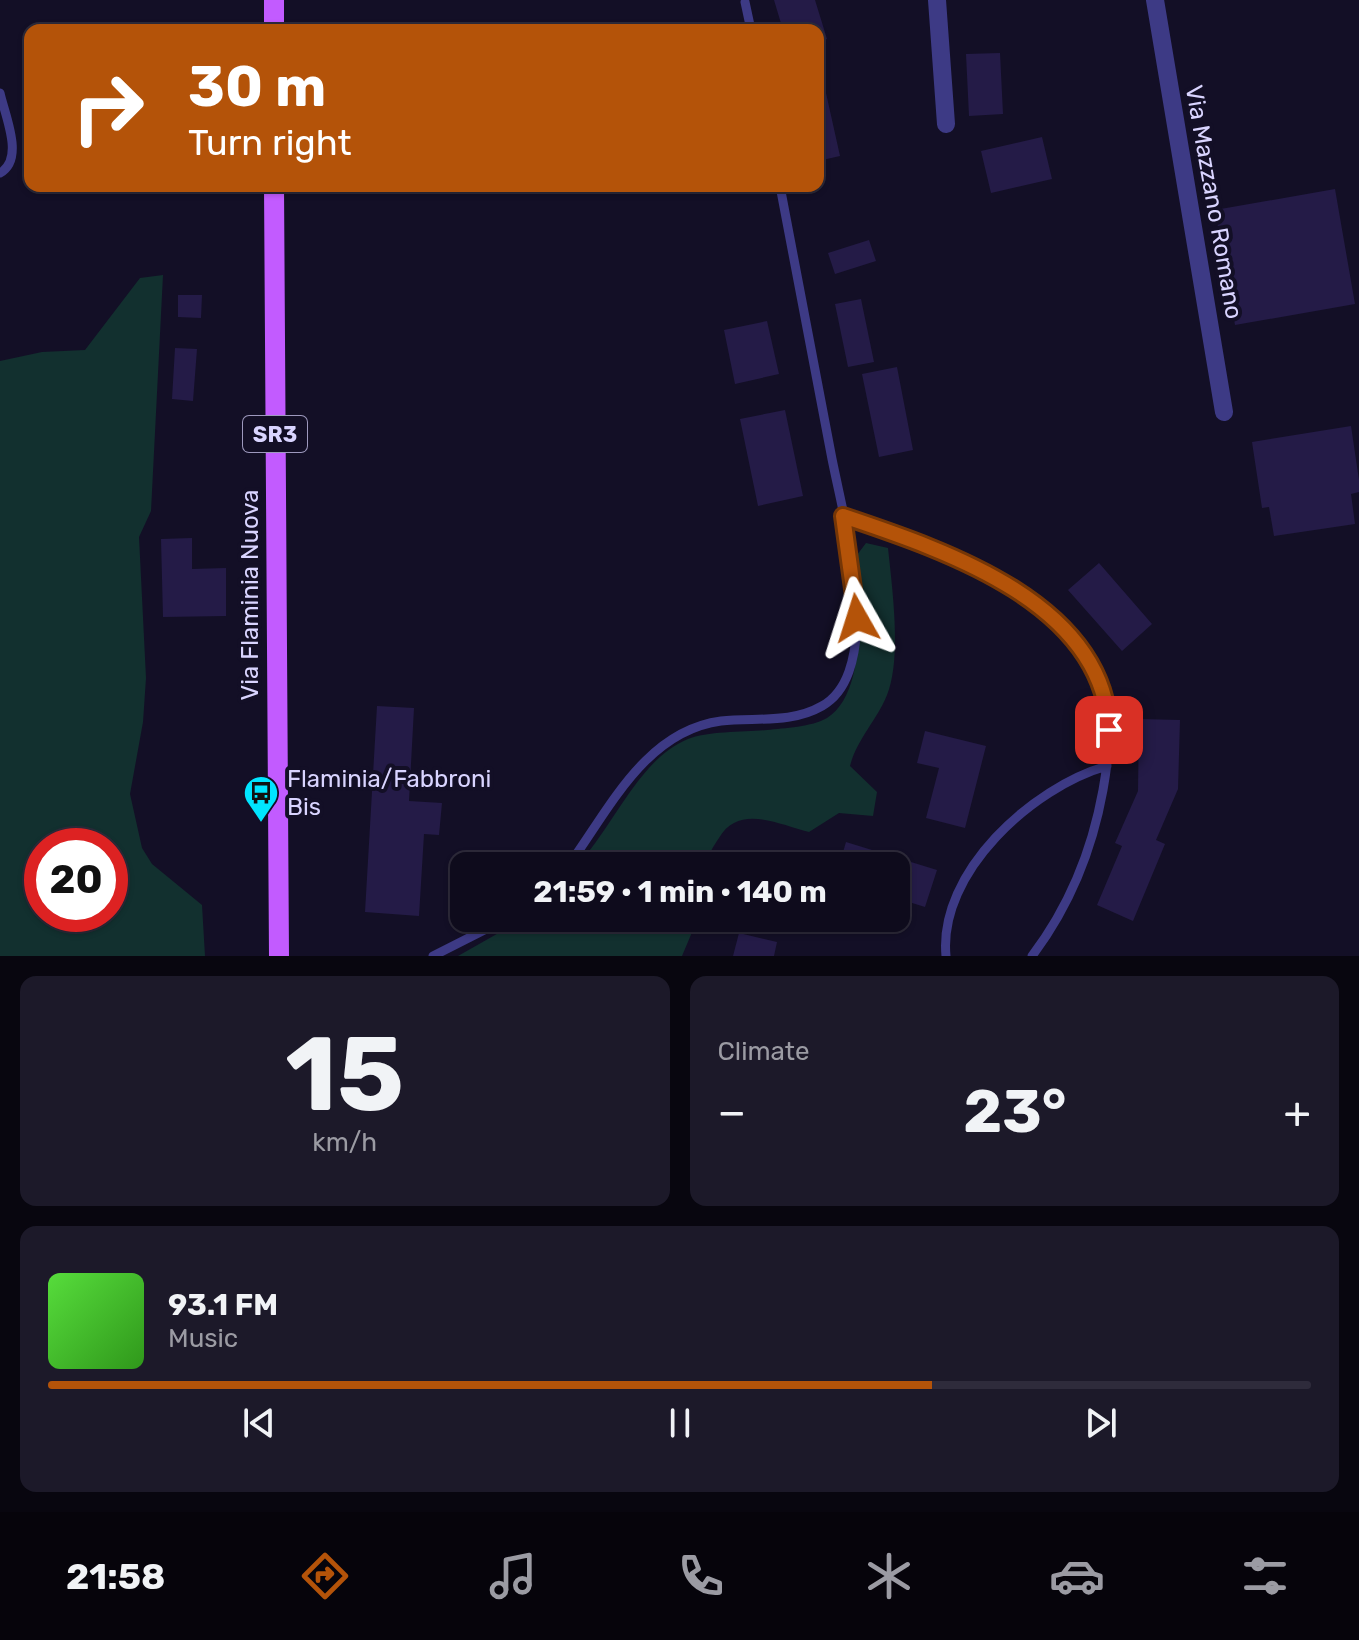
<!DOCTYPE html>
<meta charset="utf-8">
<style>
body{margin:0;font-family:Rubik,sans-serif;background:#1c1929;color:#f1f3f6;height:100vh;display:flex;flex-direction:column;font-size:30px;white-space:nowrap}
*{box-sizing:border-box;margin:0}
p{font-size:26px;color:#9b9ba3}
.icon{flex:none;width:44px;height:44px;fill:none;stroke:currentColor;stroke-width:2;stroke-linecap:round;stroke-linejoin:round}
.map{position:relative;height:956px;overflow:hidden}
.panel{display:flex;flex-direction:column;gap:20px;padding:20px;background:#08060f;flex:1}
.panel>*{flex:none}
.guide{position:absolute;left:24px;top:24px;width:800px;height:168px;border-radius:16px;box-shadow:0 2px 6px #0004,0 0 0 2px #2e2b3b;background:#b45309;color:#fff;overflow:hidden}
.speed{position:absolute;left:24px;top:828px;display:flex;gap:16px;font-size:40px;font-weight:700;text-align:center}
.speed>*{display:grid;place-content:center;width:104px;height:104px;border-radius:50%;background:#0e0b1c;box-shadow:0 2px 6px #0004,0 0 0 2px #2e2b3b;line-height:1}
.speed .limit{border:12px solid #d22;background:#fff;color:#111}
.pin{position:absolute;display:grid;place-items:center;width:68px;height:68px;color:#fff;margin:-34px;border-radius:16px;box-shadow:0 4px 12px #0006}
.me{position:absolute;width:88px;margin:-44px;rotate:354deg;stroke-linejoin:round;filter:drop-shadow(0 0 6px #0008)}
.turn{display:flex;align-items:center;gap:28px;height:168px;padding:0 32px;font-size:36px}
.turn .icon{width:104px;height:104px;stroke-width:2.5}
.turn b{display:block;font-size:56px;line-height:68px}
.big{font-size:60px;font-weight:700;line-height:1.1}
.panel .widget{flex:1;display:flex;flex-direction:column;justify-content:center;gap:12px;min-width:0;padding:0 28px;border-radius:16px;background:#1c1929}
.panel .dial{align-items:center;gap:0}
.dial b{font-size:104px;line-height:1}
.song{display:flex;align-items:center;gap:24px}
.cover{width:96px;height:96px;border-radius:12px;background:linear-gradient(135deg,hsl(110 70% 55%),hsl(110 70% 35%))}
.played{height:8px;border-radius:4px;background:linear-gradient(90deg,#b45309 70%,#2e2b3b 70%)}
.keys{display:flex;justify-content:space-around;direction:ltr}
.heat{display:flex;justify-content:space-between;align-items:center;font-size:44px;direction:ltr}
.panel .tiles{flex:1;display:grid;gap:20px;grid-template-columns:1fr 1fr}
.widget:last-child{grid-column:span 2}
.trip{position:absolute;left:450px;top:852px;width:460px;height:80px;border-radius:16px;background:#0e0b1c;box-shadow:0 2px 6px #0004,0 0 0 2px #2e2b3b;font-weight:700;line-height:80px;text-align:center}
.tab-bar{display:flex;height:128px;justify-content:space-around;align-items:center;background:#06040b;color:#9b9ba3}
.tab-bar .icon{width:56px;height:56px}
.tab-bar .selected{color:#b45309}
.tab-bar b{font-size:36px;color:#f1f3f6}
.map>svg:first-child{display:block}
.green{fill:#12302f;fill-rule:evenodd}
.building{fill:#241b47}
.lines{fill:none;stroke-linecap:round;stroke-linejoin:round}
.lane{stroke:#3d3a85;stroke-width:9}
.street{stroke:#3d3a85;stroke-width:18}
.primary{stroke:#c25bff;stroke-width:20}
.route-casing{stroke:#753606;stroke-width:20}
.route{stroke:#b45309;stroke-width:14}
.labels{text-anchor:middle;stroke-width:8;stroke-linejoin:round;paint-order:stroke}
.shield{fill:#130f26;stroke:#9e99be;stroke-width:2}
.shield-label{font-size:22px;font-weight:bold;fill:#d9d4ff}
.street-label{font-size:24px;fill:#d9d4ff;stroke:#130f26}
.poi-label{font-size:24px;fill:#d9d4ff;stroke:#130f26;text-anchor:start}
</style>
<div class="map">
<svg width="1359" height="956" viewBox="0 0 1359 956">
<rect width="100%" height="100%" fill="#130f26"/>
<!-- green -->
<path class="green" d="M163,275L151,511L139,537L146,678L143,722L130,794L142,848L152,864L202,905L205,956H0V361L42,352L85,350L140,278ZM110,846V914H42V846Z
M866,543L888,548C892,587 902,658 887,695C877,720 857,739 850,766L877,792L873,816L839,813L809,832C777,824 739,804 719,838C713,847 707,855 708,866H576C613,829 638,759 688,739C707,731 746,732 767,730C784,728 812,727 827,718C869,692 858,597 857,555Z
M525,918H698L682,956H458Z"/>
<!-- building -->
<path class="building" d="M774,0H815L827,39L818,42V30H783Z
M1000,53L1003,114L969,116L966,54Z
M824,84L840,156L818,161V85Z
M1042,137L1052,179L991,193L981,151Z
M1335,189L1355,304L1235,325L1215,210Z
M869,240L876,261L835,274L828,253Z
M178,295H202L201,318L178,317Z
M861,299L874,362L848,367L835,304Z
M767,321L779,374L735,384L724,330Z
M175,348L197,349L193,401L172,399Z
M897,367L913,450L879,457L862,374Z
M785,410L803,496L758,506L740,419Z
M1351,426L1359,480V492L1351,494L1355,524L1274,536L1269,507L1262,508L1252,442Z
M192,538V569L226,568V616L163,617L161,539Z
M1099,563L1152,624L1122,651L1068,590Z
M377,706L414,708L409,801L442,803L439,835L424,834L419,916L365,912Z
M1139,719L1180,720L1178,789L1156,840L1165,844L1133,921L1097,905L1122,846L1115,843L1138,791Z
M925,731L986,746L965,828L926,818L939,768L917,763Z
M846,842L937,870L925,907L896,898V866H839Z
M739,933L777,942L774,956H733Z"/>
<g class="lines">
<!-- lane -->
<path class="lane" d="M745,2L751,30
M0,93C5,116 25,159 0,173
M843,516C926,544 1069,593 1102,682C1114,716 1109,756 1103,790C1092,851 1069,907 1032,956
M568,866C609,810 645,731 721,721C754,717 791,724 822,706C849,691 855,656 857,627C859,572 843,513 832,459C815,368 798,277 780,186
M433,956L508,918
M946,956C938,872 1033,787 1107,766"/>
<!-- street -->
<path class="street" d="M937,0L946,124
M1155,0L1224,412"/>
<!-- primary -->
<path class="primary" d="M274,0V30
M274,186L279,956"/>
</g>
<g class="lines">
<defs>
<path id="route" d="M857,618L843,516C944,550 1105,603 1109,730"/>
</defs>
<!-- route casing -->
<use href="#route" class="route-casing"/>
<!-- route -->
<use href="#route" class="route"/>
</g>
<!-- icons -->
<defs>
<symbol id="bus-pin" viewBox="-11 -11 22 30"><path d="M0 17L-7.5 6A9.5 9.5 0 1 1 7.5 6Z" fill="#00e5ff" stroke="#130f26"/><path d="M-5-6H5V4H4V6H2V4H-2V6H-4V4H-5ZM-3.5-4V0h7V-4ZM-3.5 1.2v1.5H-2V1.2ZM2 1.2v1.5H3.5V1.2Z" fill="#111"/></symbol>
</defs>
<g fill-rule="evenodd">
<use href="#bus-pin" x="241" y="773" width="40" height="54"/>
</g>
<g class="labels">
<!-- shield labels -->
<rect class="shield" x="243" y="416" width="64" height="36" rx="6"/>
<g class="shield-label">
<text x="275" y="442">SR3</text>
</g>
<!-- street labels -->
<g class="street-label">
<text transform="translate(1214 202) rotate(80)" y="8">Via Mazzano Romano</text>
<text transform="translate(250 595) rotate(-90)" y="8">Via Flaminia Nuova</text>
</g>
<!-- poi labels -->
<g class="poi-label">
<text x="287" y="787">Flaminia/Fabbroni<tspan x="287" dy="28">Bis</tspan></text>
</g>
</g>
</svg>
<div class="speed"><div class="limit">20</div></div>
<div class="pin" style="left:1109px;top:730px;background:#d93025"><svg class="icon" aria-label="arrive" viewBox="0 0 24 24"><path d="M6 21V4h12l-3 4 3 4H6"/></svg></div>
<svg class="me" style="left:857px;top:618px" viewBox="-20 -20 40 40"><path d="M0-17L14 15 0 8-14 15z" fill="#b45309" stroke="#fff" stroke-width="4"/></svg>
<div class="trip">21:59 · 1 min · 140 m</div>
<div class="guide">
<div class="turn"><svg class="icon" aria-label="right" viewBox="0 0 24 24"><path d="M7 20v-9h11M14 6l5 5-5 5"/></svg><div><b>30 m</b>Turn right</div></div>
</div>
</div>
<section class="panel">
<div class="tiles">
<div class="widget dial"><b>15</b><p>km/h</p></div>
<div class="widget"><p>Climate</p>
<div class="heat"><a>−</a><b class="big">23°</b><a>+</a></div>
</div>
<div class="widget">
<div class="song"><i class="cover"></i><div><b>93.1 FM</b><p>Music</p></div></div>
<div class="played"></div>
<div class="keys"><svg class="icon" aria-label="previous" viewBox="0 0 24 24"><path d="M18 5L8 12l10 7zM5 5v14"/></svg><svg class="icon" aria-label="pause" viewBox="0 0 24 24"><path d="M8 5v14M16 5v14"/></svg><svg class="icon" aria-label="next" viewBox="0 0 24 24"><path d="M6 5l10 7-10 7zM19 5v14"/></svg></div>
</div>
</div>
</section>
<nav class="tab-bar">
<b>21:58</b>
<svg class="icon selected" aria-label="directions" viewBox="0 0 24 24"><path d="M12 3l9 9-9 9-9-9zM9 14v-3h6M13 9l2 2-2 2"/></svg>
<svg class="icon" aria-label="music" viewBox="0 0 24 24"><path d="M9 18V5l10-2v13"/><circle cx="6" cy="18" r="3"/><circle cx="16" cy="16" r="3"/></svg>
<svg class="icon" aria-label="phone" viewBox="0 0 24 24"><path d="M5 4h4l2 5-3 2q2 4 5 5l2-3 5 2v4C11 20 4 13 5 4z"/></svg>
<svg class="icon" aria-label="climate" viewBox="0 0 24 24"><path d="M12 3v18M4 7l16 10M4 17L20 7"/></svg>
<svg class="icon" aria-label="car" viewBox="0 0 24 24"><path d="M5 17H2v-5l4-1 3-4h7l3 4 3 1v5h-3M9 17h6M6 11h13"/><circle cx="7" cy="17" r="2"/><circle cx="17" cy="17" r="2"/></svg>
<svg class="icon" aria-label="filters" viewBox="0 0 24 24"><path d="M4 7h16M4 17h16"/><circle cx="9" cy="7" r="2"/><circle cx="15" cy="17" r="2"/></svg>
</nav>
